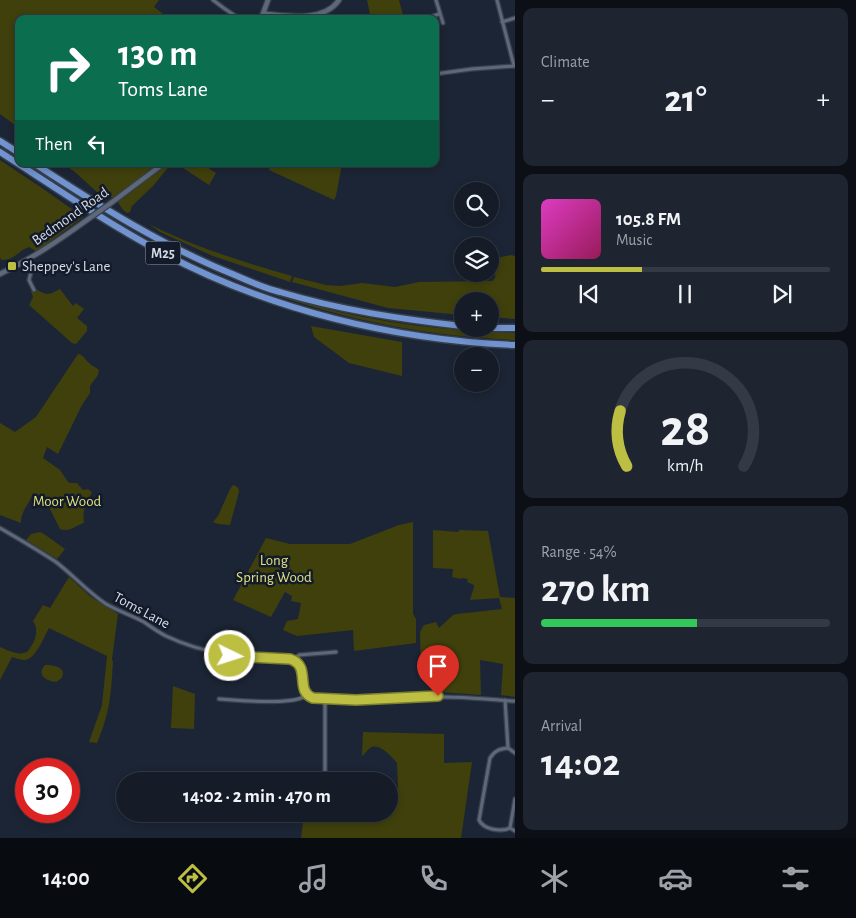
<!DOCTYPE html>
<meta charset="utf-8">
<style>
body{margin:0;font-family:"Alegreya Sans",sans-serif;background:#1e2530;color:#f1f3f6;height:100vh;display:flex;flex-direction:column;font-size:19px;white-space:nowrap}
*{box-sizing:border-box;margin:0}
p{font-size:16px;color:#9da1a8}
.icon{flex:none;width:28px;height:28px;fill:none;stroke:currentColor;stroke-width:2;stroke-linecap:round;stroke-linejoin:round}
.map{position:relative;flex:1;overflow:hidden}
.side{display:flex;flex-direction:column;gap:8px;padding:8px;background:#0c0f16;width:341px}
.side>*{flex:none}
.guide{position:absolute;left:15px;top:15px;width:424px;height:152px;border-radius:10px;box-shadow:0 2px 8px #0003,0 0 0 1px #343a45;background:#0b6e4f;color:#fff;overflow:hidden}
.tools{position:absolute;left:454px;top:182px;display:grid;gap:10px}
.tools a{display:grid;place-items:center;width:45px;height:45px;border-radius:50%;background:#151c28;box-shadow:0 2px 8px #0003,0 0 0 1px #343a45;font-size:25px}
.speed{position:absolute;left:15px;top:758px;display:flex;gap:10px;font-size:25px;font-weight:700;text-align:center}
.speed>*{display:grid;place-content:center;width:65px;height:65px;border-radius:50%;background:#151c28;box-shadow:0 2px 8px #0003,0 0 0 1px #343a45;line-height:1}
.speed .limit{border:8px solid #d22;background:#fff;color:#111}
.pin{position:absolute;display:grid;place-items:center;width:42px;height:42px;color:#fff;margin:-51px -21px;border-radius:50% 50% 50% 0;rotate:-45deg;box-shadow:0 0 5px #0007}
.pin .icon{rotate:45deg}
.me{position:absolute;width:55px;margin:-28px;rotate:94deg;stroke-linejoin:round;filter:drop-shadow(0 0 4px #0008)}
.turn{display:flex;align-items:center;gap:18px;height:105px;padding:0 20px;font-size:22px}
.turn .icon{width:65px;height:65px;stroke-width:2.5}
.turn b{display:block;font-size:35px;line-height:42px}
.then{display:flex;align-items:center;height:48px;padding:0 20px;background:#0003;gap:10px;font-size:19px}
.big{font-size:38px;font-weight:600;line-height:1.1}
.side .widget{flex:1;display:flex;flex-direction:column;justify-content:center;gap:8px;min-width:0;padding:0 18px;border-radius:10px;background:#1e2530}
.side .dial{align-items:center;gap:0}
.dial svg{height:130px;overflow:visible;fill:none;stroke:#343a45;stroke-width:7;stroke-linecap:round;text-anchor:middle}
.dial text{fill:#f1f3f6;stroke:none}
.song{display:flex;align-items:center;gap:15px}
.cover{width:60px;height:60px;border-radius:8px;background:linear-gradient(135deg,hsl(310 70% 55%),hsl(330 70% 35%))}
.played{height:5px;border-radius:2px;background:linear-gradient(90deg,#bdbf43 35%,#343a45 35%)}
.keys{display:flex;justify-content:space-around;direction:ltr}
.heat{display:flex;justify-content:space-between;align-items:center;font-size:28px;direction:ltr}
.charge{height:8px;border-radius:4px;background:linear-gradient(90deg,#34c759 54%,#343a45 0)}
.trip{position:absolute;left:116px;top:772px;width:282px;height:50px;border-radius:25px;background:#151c28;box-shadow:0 2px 8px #0003,0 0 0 1px #343a45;font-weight:600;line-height:50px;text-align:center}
.dock{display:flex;height:80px;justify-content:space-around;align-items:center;background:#080b10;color:#9da1a8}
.dock .icon{width:35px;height:35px}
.dock .selected{color:#bdbf43}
.dock b{font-size:22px;color:#f1f3f6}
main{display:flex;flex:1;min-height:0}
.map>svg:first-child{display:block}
.green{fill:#3f400c}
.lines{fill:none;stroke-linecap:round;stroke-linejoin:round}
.minor-casing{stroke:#383f4c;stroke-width:5.5}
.tertiary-casing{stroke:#383f4c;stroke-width:7}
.motorway-casing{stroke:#383f4c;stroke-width:9}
.minor{stroke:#5d687b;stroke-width:3}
.tertiary{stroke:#5d687b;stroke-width:4.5}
.motorway{stroke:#7193cf;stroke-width:6}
.tertiary-bridge-casing{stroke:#383f4c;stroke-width:7;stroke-linecap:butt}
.tertiary-bridge{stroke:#5d687b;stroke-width:4.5}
.route-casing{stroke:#7b7c2c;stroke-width:12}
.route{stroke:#bdbf43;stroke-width:9}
.poi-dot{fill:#bdbf43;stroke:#131b2b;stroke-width:2}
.labels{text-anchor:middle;stroke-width:5;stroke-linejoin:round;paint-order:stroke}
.shield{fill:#131b2b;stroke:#9ba1ae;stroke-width:1}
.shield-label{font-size:14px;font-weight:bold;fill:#d5dbe6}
.street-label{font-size:15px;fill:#d5dbe6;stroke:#131b2b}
.poi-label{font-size:15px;fill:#d5dbe6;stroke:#131b2b;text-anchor:start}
.park-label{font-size:15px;fill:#dfe17f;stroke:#131b2b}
</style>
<main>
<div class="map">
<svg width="515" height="838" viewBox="0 0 515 838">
<rect width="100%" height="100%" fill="#1c2535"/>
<!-- green -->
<path class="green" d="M0,0H159L154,7L170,19H19V128L0,114Z
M367,0H399L404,19H371Z
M0,160L42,188L83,217L36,252L34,250L29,247C17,251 16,260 1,260L0,257Z
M64,164H157L148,173L113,198L97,192L76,173Z
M169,164H171L153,186L132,206L130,212L127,213L123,210L117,201Z
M177,164H202L216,173L209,185Z
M270,164H342L336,196L334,200L269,170Z
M149,224C194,247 243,262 292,276L290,282L213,256L160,232Z
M511,255L515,256V319L490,317V301H462V315L388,308L292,282L294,277L326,285L340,286L362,283L395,287L419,282L492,281L495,278L496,261L501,257Z
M36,289C47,296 49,295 60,289L73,306L76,303L84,309L77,318L87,326V331L76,344L72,343L29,305L33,297L31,292Z
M267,292C298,301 330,311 363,317C413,327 464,331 515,333V340C429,336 348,321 267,292Z
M311,326L402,342V376L349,363L314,337Z
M78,354C84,355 85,360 89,363C92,366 96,367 99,370L98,375L90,386V393L82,405L58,454L47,447L43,458L60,470L68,482L71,483H77L83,490L88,489L92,492C86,505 82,509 84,523C76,525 69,533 60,529L50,509L33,493C30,503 20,512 21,523L0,515V423L15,432L36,417Z
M233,485C237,486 239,488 239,492L230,525L218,524L213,522L218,516L230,489Z
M413,522V614L416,619V643L354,651L353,630L297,636L283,630L287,621L298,619L301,603L291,601L292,596L285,592L271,617L233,600L266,538L290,544H350L399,525Z
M433,530L458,532L459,530L488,531L500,597L515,598V697L501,695L503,664L480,660L481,695L440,692V670H421L420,632L424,625L436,622L439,628L453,615L457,614L502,609L499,598L470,600L474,587V585L467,582L468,579L462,578L461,579L452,577L453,569L433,568Z
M40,532L44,534L65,549L57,559L26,540L31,534Z
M69,577L91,597L118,614L112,659L113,662C111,694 110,713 97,743L89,742L102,705L107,656L49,628C44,636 36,660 24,660C21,660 16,658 12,657L0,680V647C7,650 17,655 24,653C28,652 28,651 30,648C36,640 39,630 33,621L43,605L50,608Z
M45,665C52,665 61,666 63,672L62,678L56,682C46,681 36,675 45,665Z
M173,686L195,694L194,729L171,728Z
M363,732L444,734V763L472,762L461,838H301L304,814H390V800L398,787L397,763C391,756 379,742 370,748C367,750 365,754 362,756Z"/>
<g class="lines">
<defs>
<path id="minor" d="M213,0L225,9L240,19
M436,0L443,23
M497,0L514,66
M425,19L439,14
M502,22L515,18
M435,74L472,69L515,66
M25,262L31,272L29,280L34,290
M0,528C19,539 38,550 56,562C73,575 88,592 106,604C118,611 131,615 144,622C151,627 158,632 166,636C208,656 245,657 290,659C311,665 294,693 312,698C322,701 333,699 343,700C375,700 407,697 438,697C464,696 489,700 515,701
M294,660L299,655L336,652
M219,699C238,700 294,706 307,695
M325,699V781
M505,700L508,748
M508,748C500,749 495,750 490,758L479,820C484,830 501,832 510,828L515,831
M508,748L515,753
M510,828L515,799"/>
<path id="tertiary" d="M264,13L267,14C290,16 324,22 339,0
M261,19L268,0
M111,203L163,164
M0,274C33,258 58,241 87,220"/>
<path id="motorway" d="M0,141L19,153
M0,152C53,186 105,222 161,252C269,310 394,340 515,345
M35,164C98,205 161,245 230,273C246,280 263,288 280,292C340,310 400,319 462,326
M490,328H515"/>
</defs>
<!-- minor casing -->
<use href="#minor" class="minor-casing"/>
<!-- tertiary casing -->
<use href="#tertiary" class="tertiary-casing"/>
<!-- motorway casing -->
<use href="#motorway" class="motorway-casing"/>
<!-- minor -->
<use href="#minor" class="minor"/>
<!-- tertiary -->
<use href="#tertiary" class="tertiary"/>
<!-- motorway -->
<use href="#motorway" class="motorway"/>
<defs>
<path id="tertiary-bridge" d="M87,220L111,203"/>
</defs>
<!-- tertiary-bridge casing -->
<use href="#tertiary-bridge" class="tertiary-bridge-casing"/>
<!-- tertiary-bridge -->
<use href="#tertiary-bridge" class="tertiary-bridge"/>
</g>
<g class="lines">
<defs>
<path id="route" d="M230,656L290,659C312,666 294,691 313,698L356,700L438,696"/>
</defs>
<!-- route casing -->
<use href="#route" class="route-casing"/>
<!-- route -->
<use href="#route" class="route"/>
</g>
<!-- markers -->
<rect class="poi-dot" x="7" y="261" width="10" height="10" rx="2.5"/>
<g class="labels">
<!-- shield labels -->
<rect class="shield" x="145.5" y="241.5" width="35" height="23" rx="4"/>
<g class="shield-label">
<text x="163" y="258">M25</text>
</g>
<!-- street labels -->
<g class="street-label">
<text transform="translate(70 216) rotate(-35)" y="5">Bedmond Road</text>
<text transform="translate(142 610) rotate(28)" y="5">Toms Lane</text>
</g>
<!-- poi labels -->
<g class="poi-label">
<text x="22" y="271">Sheppey's Lane</text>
</g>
<!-- park labels -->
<g class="park-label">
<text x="67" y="506">Moor Wood</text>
<text x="274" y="565">Long<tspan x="274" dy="17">Spring Wood</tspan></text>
</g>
</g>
</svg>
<div class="tools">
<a><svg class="icon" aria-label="search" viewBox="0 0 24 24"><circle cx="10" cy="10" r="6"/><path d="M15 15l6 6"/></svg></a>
<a><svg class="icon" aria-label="layers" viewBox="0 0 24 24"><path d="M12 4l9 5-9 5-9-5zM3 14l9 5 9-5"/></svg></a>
<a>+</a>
<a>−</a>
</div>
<div class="speed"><div class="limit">30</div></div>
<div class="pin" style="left:438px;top:696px;background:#d93025"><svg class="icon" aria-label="arrive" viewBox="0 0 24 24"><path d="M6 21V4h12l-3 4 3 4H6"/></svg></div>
<svg class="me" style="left:230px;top:656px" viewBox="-20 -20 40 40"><circle r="17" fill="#bdbf43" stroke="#fff" stroke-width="3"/><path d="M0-11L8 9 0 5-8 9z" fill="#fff"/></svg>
<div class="trip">14:02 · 2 min · 470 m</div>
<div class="guide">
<div class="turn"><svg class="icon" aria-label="right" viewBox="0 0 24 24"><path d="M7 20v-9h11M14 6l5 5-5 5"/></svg><div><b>130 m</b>Toms Lane</div></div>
<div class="then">Then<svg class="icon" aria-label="left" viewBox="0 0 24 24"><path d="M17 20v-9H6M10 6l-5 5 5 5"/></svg></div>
</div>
</div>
<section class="side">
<div class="widget"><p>Climate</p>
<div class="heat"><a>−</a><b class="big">21°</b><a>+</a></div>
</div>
<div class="widget">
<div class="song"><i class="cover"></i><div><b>105.8 FM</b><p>Music</p></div></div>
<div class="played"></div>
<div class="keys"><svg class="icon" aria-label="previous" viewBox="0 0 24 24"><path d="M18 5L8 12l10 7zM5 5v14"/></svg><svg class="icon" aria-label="pause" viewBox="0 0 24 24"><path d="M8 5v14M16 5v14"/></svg><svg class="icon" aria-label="next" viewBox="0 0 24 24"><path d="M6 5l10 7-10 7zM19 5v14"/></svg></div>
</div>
<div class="widget dial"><svg viewBox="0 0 100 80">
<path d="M14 69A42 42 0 1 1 86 69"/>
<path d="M14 69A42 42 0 0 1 10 35" stroke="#bdbf43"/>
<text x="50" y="56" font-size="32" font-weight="700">28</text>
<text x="50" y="72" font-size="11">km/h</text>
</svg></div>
<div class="widget"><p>Range · 54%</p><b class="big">270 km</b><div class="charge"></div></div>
<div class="widget"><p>Arrival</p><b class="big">14:02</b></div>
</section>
</main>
<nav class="dock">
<b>14:00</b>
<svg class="icon selected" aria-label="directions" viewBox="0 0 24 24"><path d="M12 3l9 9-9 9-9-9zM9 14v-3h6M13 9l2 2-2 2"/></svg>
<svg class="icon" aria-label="music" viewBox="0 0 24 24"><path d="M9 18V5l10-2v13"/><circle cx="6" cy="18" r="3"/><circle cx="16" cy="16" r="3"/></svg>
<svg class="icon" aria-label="phone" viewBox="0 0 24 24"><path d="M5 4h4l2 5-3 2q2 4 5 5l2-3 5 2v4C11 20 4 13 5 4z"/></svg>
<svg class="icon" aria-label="climate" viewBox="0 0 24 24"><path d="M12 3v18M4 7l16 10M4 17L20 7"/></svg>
<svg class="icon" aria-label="car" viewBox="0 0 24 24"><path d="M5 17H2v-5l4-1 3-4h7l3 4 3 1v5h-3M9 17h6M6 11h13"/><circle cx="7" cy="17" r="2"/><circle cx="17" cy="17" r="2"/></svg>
<svg class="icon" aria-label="filters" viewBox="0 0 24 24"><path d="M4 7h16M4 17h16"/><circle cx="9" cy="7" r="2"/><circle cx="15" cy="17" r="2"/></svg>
</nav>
